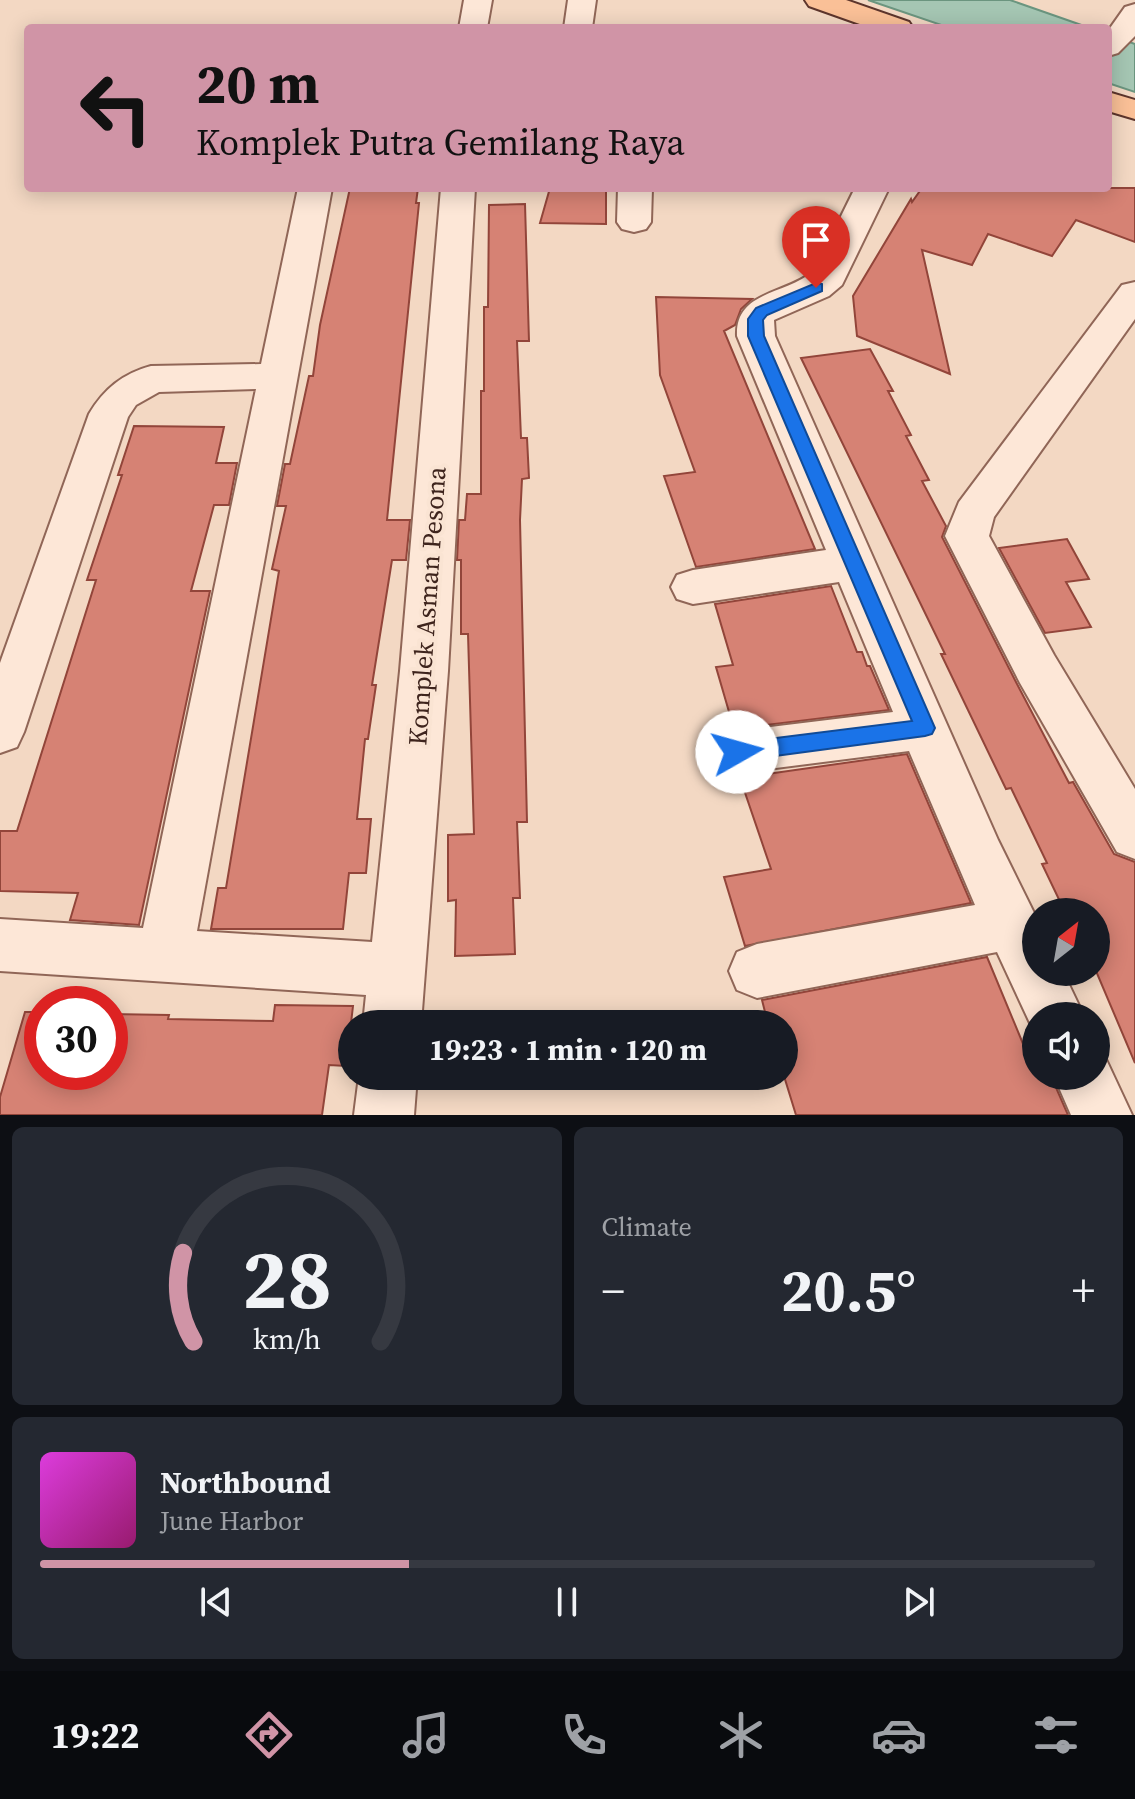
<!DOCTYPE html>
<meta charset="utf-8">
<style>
body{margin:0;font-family:"Source Serif 4",serif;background:#242831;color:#f1f3f6;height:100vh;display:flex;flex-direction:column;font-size:30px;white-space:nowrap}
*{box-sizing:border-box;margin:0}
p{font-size:26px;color:#9ea1a6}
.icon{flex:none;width:44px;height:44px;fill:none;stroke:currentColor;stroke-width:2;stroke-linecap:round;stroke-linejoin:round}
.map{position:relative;height:1115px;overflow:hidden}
.details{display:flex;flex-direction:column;gap:12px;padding:12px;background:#0d0f14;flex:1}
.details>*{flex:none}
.banner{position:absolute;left:24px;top:24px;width:1088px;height:168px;border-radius:8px;box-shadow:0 4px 20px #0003;background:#d094a6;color:#111;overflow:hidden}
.needle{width:52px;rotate:31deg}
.fabs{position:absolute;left:1022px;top:898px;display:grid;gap:16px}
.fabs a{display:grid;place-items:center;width:88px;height:88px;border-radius:50%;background:#171b24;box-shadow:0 4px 20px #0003;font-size:40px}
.speed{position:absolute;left:24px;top:986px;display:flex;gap:16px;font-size:40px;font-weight:700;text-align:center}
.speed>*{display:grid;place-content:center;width:104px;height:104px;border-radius:50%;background:#171b24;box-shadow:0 4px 20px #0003;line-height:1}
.speed .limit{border:12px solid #d22;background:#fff;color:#111}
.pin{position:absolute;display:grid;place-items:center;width:68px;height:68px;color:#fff;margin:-82px -34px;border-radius:50% 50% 50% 0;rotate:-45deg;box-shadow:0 0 8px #0007}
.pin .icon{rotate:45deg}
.me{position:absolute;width:88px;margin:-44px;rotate:83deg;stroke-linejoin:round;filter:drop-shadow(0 0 6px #0008)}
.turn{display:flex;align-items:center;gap:28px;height:168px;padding:0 40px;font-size:36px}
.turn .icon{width:104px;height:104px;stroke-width:2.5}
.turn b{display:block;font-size:56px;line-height:68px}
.big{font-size:60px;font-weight:700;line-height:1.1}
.details .tile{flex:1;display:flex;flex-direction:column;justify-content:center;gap:12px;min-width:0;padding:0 28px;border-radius:12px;background:#242831}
.details .dial{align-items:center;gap:0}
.dial svg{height:208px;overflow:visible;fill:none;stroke:#363941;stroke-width:7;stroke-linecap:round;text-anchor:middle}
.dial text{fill:#f1f3f6;stroke:none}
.song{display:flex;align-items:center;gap:24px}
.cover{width:96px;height:96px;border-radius:12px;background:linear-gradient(135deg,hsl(300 70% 55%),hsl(320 70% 35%))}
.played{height:8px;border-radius:4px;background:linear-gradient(90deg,#d094a6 35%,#363941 35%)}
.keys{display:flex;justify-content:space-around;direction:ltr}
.heat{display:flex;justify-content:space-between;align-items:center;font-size:44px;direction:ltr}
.details .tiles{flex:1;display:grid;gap:12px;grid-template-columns:1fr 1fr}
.tile:last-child{grid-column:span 2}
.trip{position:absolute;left:338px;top:1010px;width:460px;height:80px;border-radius:40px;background:#171b24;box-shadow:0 4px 20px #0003;font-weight:700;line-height:80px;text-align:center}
.tab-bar{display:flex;height:128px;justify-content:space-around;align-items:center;background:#090b0e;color:#9ea1a6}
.tab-bar .icon{width:56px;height:56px}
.tab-bar .selected{color:#d094a6}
.tab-bar b{font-size:36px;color:#f1f3f6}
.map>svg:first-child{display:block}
.water{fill:#a5c6b3;stroke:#6b957f;stroke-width:2}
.building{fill:#d68274;stroke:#92453a;stroke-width:2}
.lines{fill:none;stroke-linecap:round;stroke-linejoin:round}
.minor-casing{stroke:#906657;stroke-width:4}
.primary-casing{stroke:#5d352c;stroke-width:4}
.minor{fill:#fde7d7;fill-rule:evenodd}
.primary{fill:#fac097;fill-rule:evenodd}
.route{fill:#1a73e8;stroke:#114b97;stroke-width:2}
.labels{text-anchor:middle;stroke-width:8;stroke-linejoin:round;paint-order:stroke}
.street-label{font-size:26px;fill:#3e241d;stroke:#fae4d3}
</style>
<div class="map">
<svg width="1135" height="1115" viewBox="0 0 1135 1115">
<rect width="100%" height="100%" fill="#f3d8c3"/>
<!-- water -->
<path class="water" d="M868,0H1010L1090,28H950Z
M1108,34L1135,44V92L1108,83Z"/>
<!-- building -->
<path class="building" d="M350,188H418L416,203H419L387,520H410L406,560H392L372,685H376L368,739H365L357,819H371L366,873H349L343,929H211L218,888H226L279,571L272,569L286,506H277L285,464H290L309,376H313L320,325Z
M550,188H606V224L540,223Z
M922,188H1135V242L1076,220L1052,256L988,234L972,265L922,250L950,374L857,336L853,296L911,199L912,202Z
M525,204L529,341H517L521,438H527L529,478L522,479L520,520L527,822H517L520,898H513L515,954L455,956L456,900L448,901V835L474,834L468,634H461V560H457L459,520H465L467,494H481V391H484V307H488L489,205Z
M656,297L752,299L741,309L735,325L724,331L815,549L696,567L664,476L695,472L660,375Z
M870,349L893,391H888L911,435L906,436L929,480L922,481L946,526L942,537L1017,684L1069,783L1073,782L1114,854L1135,862V1063L1096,971V912H1065L1042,864L1047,863L1011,788L1006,789L941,654H945L801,358Z
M134,426L224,427L216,463H237L229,505H214L191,591H210L139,925L70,920L78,893L0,891V831H17L96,580H87L122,475H118Z
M1067,539L1089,579L1066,582L1091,627L1045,633L999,548Z
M831,586L857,652H862L867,666H870L889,710L734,729L716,667L733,665L715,604Z
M907,754L971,903L745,946L724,877L771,869L740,778Z
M987,957L1026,1051L1036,1049V1076H1051L1068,1115H796L784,1076V1024H768L762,1000Z
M275,1005L353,1006L346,1066L329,1065L322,1115H0V1097L25,1012H42V1072H110V1014L169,1015L168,1019L273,1021Z"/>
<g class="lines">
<defs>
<path id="minor" d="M464,0H492L487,28H459Z
M568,0H596L592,28H564Z
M1135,4V36L1118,53L1108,56V31L1125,7Z
M298,188H332L197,931L372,942L400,671L441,188H475L448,671L421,1024H363L366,995L0,971V919L143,928L256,389L159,392L136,405L128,417L24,732L17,747L0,753V663L89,414C104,389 122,374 151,366L261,364Z
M618,188H652L651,222L646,229L634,232L622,229L617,222Z
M855,188H889L842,285L829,296L774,320L775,336L998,840L1036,917V972H1063L1084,1016H1036V1036L997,952L757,998L737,990L729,971L737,952L757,944L975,905L909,751L737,773L719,767L712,752L719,737L737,731L893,712L839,582L693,604L677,599L671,587L677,575L693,570L826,550L737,336C735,291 785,295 814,271Z
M1135,282V319L994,517L989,536L1054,655L1135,789V859L1117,852L1020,683L945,536L959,502L1122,285Z
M1096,1052L1104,1055L1132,1115H1071L1054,1076H1096Z
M359,1076H417L414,1115H354Z"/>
<path id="primary" d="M805,0H846L909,22L913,28H871L809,6Z
M1108,92L1135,100V119L1108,111Z"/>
</defs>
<!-- minor casing -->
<use href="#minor" class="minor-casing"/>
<!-- primary casing -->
<use href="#primary" class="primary-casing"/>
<!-- minor -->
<use href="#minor" class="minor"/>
<!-- primary -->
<use href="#primary" class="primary"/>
</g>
<!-- route -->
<path class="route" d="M816,283L822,284V291L767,315L763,320L764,336L935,728L932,734L925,736L737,761L730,758L727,752L730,746L737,743L912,721L748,336V319L756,308Z"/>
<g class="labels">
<!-- street labels -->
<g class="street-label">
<text transform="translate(427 606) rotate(-86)" y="9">Komplek Asman Pesona</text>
</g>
</g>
</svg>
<div class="fabs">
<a><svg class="needle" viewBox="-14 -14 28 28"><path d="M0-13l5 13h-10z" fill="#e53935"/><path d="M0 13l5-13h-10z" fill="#9ea1a6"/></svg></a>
<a><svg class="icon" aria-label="sound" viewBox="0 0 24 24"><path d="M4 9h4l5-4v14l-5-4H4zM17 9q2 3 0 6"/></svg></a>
</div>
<div class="speed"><div class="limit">30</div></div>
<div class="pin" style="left:816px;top:288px;background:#d93025"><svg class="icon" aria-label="arrive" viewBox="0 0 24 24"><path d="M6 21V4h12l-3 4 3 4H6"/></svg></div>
<svg class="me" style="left:737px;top:752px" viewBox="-20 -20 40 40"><circle r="19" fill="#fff"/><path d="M0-13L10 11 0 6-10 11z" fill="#1a73e8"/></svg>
<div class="trip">19:23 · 1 min · 120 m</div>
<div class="banner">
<div class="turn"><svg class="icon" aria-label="left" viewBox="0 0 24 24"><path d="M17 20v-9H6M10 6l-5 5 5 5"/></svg><div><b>20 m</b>Komplek Putra Gemilang Raya</div></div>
</div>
</div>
<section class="details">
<div class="tiles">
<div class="tile dial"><svg viewBox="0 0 100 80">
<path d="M14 69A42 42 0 1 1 86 69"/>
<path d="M14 69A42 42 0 0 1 10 35" stroke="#d094a6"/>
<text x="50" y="56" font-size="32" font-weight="700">28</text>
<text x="50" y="72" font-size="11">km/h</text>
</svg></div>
<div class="tile"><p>Climate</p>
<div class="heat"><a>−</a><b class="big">20.5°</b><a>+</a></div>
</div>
<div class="tile">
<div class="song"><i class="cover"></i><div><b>Northbound</b><p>June Harbor</p></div></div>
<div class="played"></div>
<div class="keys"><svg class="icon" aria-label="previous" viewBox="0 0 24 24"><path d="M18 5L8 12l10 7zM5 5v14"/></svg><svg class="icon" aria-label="pause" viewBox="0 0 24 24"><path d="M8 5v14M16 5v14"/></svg><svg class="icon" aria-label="next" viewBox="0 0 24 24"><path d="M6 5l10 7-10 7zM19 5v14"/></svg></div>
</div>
</div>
</section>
<nav class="tab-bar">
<b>19:22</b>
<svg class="icon selected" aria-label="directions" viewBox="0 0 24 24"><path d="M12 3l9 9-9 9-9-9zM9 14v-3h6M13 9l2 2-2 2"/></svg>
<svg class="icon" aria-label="music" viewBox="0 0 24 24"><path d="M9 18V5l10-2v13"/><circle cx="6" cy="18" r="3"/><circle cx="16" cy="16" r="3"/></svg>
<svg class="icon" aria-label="phone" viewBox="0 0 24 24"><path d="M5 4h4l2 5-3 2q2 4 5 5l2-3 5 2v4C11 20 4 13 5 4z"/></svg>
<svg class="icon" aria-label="climate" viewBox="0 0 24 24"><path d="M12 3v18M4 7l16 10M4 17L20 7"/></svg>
<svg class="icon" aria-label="car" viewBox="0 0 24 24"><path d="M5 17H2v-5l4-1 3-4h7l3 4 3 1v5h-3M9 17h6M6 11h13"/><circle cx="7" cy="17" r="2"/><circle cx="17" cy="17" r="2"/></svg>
<svg class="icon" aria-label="filters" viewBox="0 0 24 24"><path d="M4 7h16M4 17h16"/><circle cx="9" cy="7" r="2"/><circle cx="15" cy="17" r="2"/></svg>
</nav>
